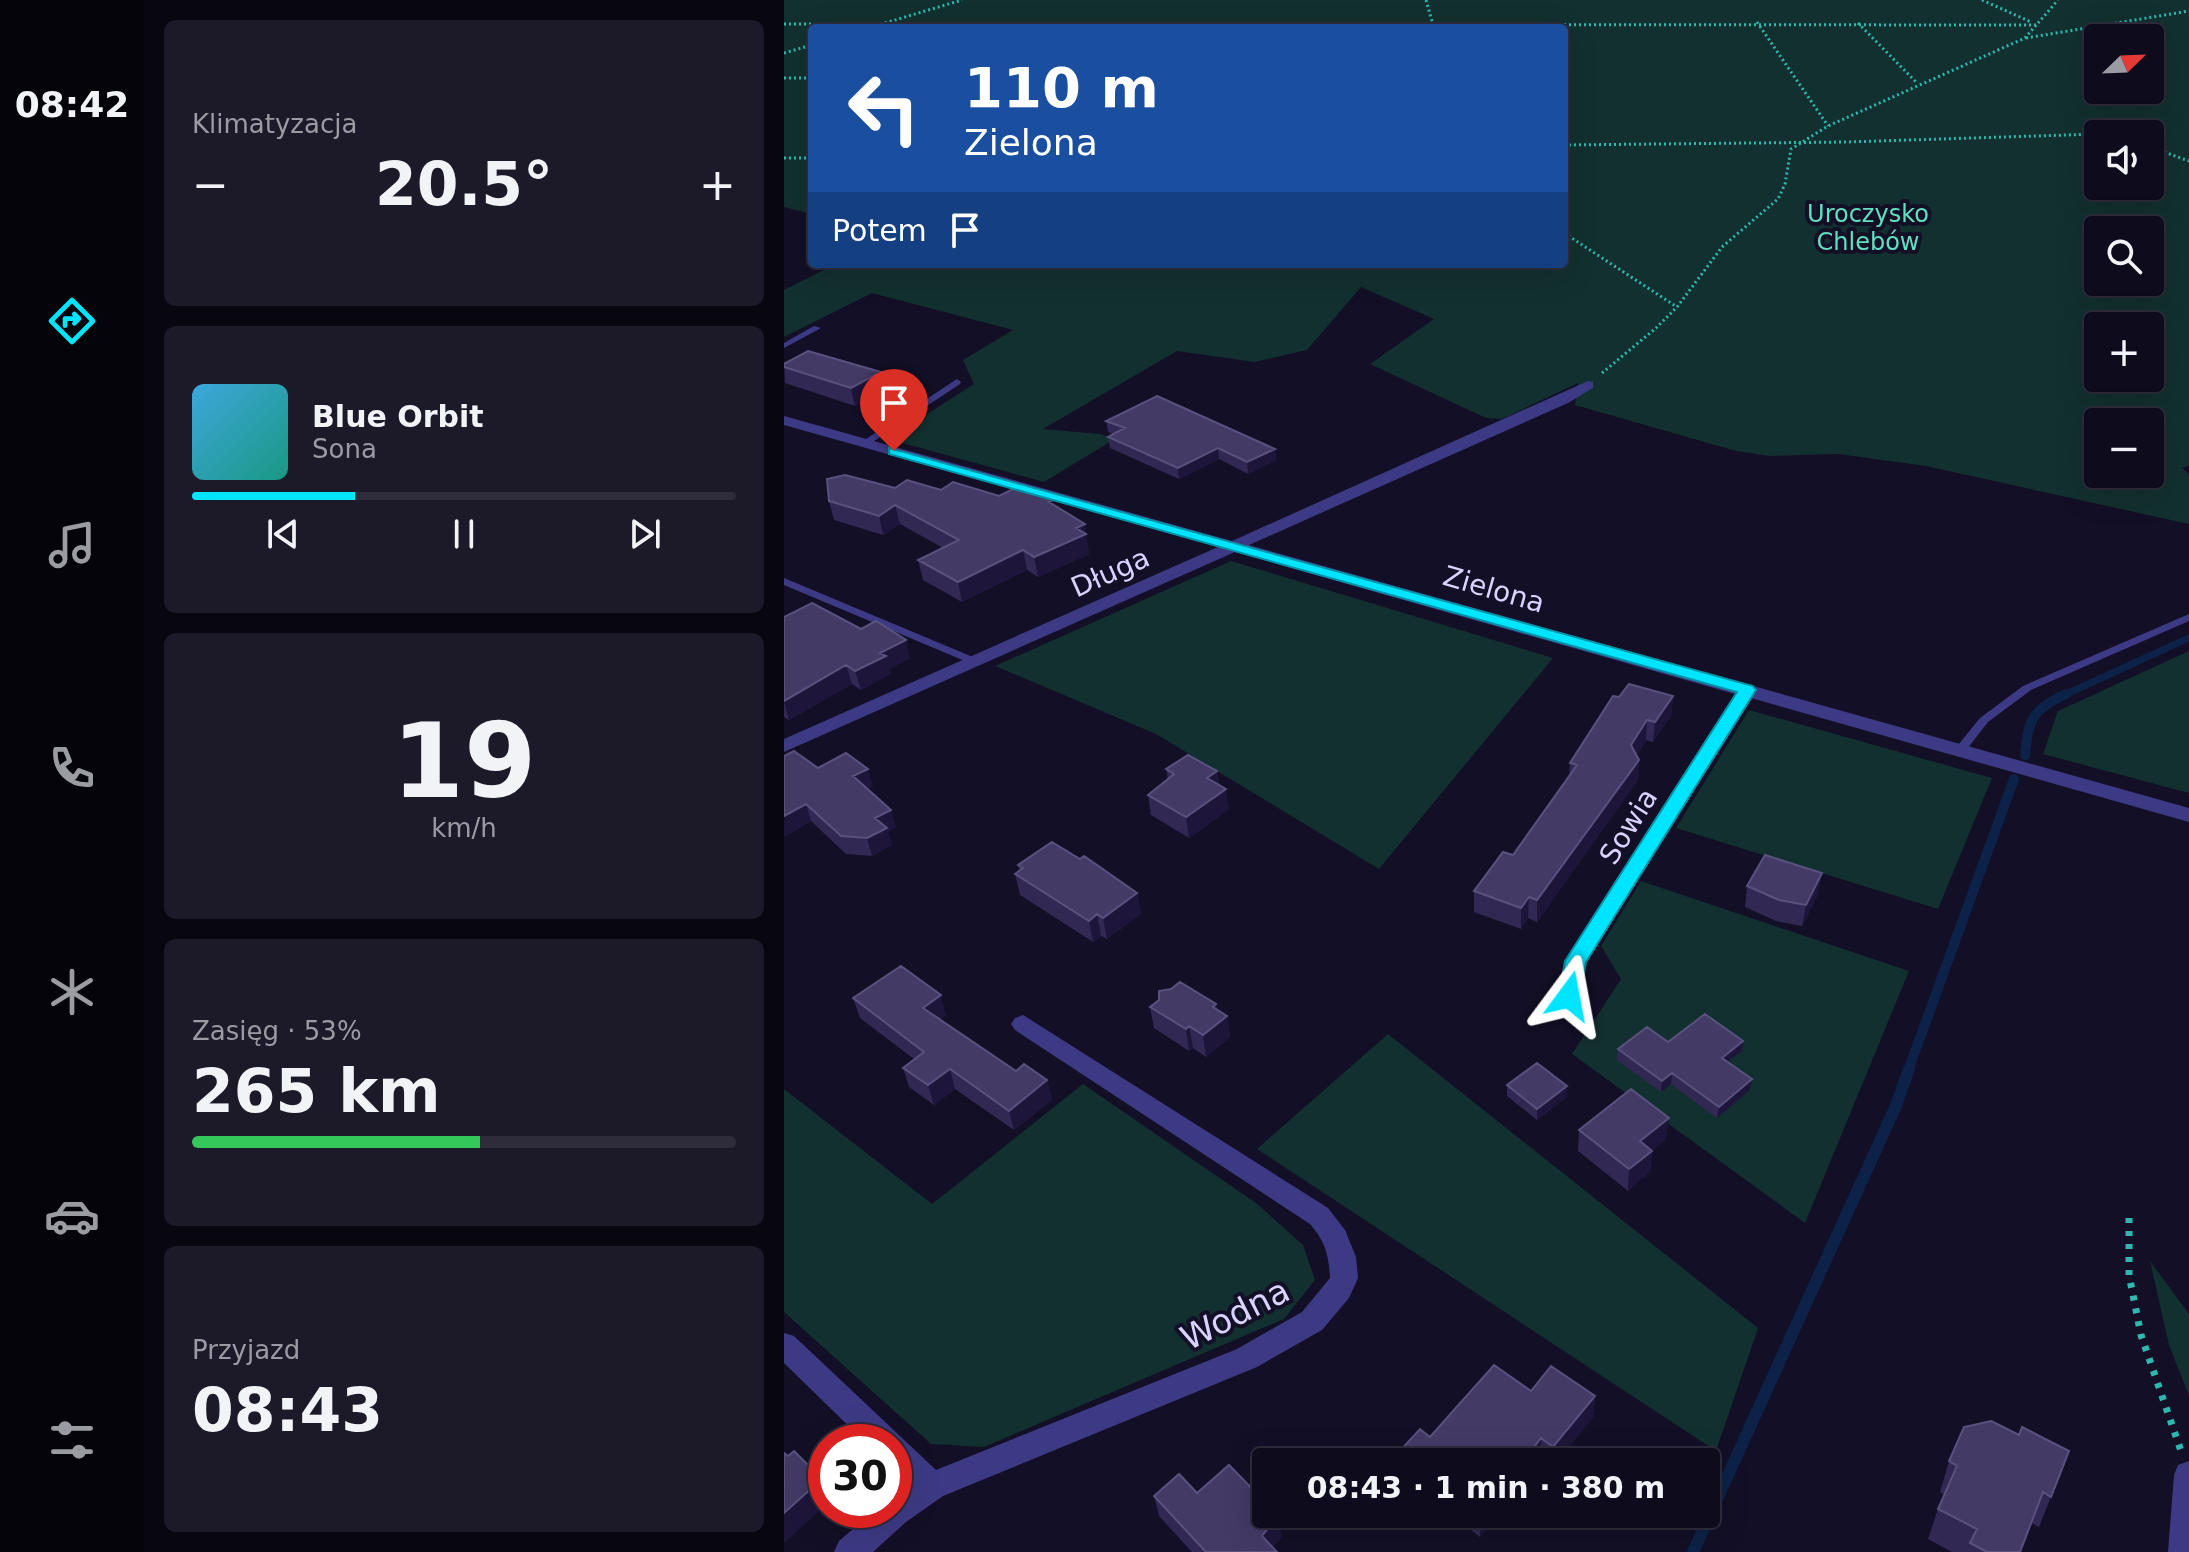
<!DOCTYPE html>
<html lang="pl">
<meta charset="utf-8">
<style>
body{margin:0;font-family:"DejaVu Sans",sans-serif;background:#1c1929;color:#f1f3f6;height:100vh;display:flex;flex-direction:column;font-size:30px;white-space:nowrap}
*{box-sizing:border-box;margin:0}
p{font-size:26px;color:#9b9ba3}
.icon{flex:none;width:44px;height:44px;fill:none;stroke:currentColor;stroke-width:2;stroke-linecap:round;stroke-linejoin:round}
.map{position:relative;flex:1;overflow:hidden}
.drawer{display:flex;flex-direction:column;gap:20px;padding:20px;background:#08060f;width:640px}
.drawer>*{flex:none}
.hud{position:absolute;left:24px;top:24px;width:760px;height:244px;border-radius:8px;box-shadow:0 8px 32px #0002,0 0 0 2px #2e2b3b;background:#1a4fa0;color:#fff;overflow:hidden}
.needle{width:52px;rotate:67deg}
.buttons{position:absolute;left:1300px;top:24px;display:grid;gap:16px}
.buttons a{display:grid;place-items:center;width:80px;height:80px;border-radius:8px;background:#0e0b1c;box-shadow:0 8px 32px #0002,0 0 0 2px #2e2b3b;font-size:40px}
.speed{position:absolute;left:24px;top:1424px;display:flex;gap:16px;font-size:40px;font-weight:700;text-align:center}
.speed>*{display:grid;place-content:center;width:104px;height:104px;border-radius:50%;background:#0e0b1c;box-shadow:0 8px 32px #0002,0 0 0 2px #2e2b3b;line-height:1}
.speed .limit{border:12px solid #d22;background:#fff;color:#111}
.pin{position:absolute;display:grid;place-items:center;width:68px;height:68px;color:#fff;margin:-82px -34px;border-radius:50% 50% 50% 0;rotate:-45deg;box-shadow:0 0 8px #0007}
.pin .icon{rotate:45deg}
.me{position:absolute;width:88px;margin:-44px;rotate:13deg;stroke-linejoin:round;filter:drop-shadow(0 0 6px #0008)}
.turn{display:flex;align-items:center;gap:28px;height:168px;padding:0 24px;font-size:36px}
.turn .icon{width:104px;height:104px;stroke-width:2.5}
.turn b{display:block;font-size:56px;line-height:68px}
.then{display:flex;align-items:center;height:76px;padding:0 24px;background:#0003;gap:16px;font-size:30px}
.big{font-size:60px;font-weight:600;line-height:1.1}
.drawer .card{flex:1;display:flex;flex-direction:column;justify-content:center;gap:12px;min-width:0;padding:0 28px;border-radius:12px;background:#1c1929}
.drawer .dial{align-items:center;gap:0}
.dial b{font-size:104px;line-height:1}
.song{display:flex;align-items:center;gap:24px}
.cover{width:96px;height:96px;border-radius:12px;background:linear-gradient(135deg,hsl(200 70% 55%),hsl(170 70% 35%))}
.played{height:8px;border-radius:4px;background:linear-gradient(90deg,#00e5ff 30%,#2e2b3b 30%)}
.keys{display:flex;justify-content:space-around;direction:ltr}
.heat{display:flex;justify-content:space-between;align-items:center;font-size:44px;direction:ltr}
.charge{height:12px;border-radius:6px;background:linear-gradient(90deg,#34c759 53%,#2e2b3b 0)}
.trip{position:absolute;left:468px;top:1448px;width:468px;height:80px;border-radius:8px;background:#0e0b1c;box-shadow:0 8px 32px #0002,0 0 0 2px #2e2b3b;font-weight:600;line-height:80px;text-align:center}
main{display:flex;flex:1;min-height:0}
.tab-bar{display:flex;flex-direction:column;width:144px;justify-content:space-around;align-items:center;background:#06040b;color:#9b9ba3}
.tab-bar .icon{width:56px;height:56px}
.tab-bar .current{color:#00e5ff}
.tab-bar b{font-size:36px;color:#f1f3f6}
.map>svg:first-child{display:block}
.green{fill:#12302f;fill-rule:evenodd}
.lines{fill:none;stroke-linecap:round;stroke-linejoin:round}
.stream-far2{stroke:#0c2248;stroke-width:7}
.stream-far1{stroke:#0c2248;stroke-width:10}
.stream{stroke:#0c2248;stroke-width:12}
.path-far1{stroke:#2fb8b0;stroke-width:3;stroke-dasharray:2 3;stroke-linecap:butt}
.path{stroke:#2fb8b0;stroke-width:7;stroke-dasharray:5 8;stroke-linecap:butt}
.lane{fill:#3d3a85;fill-rule:evenodd}
.street{fill:#3d3a85;fill-rule:evenodd}
.wall{fill:#312854}
.shaded-wall{fill:#1d163a}
.building{fill:#433a66;stroke:#5a527e;stroke-width:2}
.route{fill:#00e5ff;stroke:#0095a6;stroke-width:2}
.labels{text-anchor:middle;stroke-width:8;stroke-linejoin:round;paint-order:stroke}
.far-park-label{font-size:24px;fill:#5fe0c0;stroke:#130f26}
.street-label{font-size:28px;fill:#d9d4ff;stroke:#130f26}
.near-street-label{font-size:34px;fill:#d9d4ff;stroke:#130f26}
</style>
<main>
<nav class="tab-bar">
<b>08:42</b>
<svg class="icon current" aria-label="directions" viewBox="0 0 24 24"><path d="M12 3l9 9-9 9-9-9zM9 14v-3h6M13 9l2 2-2 2"/></svg>
<svg class="icon" aria-label="music" viewBox="0 0 24 24"><path d="M9 18V5l10-2v13"/><circle cx="6" cy="18" r="3"/><circle cx="16" cy="16" r="3"/></svg>
<svg class="icon" aria-label="phone" viewBox="0 0 24 24"><path d="M5 4h4l2 5-3 2q2 4 5 5l2-3 5 2v4C11 20 4 13 5 4z"/></svg>
<svg class="icon" aria-label="climate" viewBox="0 0 24 24"><path d="M12 3v18M4 7l16 10M4 17L20 7"/></svg>
<svg class="icon" aria-label="car" viewBox="0 0 24 24"><path d="M5 17H2v-5l4-1 3-4h7l3 4 3 1v5h-3M9 17h6M6 11h13"/><circle cx="7" cy="17" r="2"/><circle cx="17" cy="17" r="2"/></svg>
<svg class="icon" aria-label="filters" viewBox="0 0 24 24"><path d="M4 7h16M4 17h16"/><circle cx="9" cy="7" r="2"/><circle cx="15" cy="17" r="2"/></svg>
</nav>
<section class="drawer">
<div class="card"><p>Klimatyzacja</p>
<div class="heat"><a>−</a><b class="big">20.5°</b><a>+</a></div>
</div>
<div class="card">
<div class="song"><i class="cover"></i><div><b>Blue Orbit</b><p>Sona</p></div></div>
<div class="played"></div>
<div class="keys"><svg class="icon" aria-label="previous" viewBox="0 0 24 24"><path d="M18 5L8 12l10 7zM5 5v14"/></svg><svg class="icon" aria-label="pause" viewBox="0 0 24 24"><path d="M8 5v14M16 5v14"/></svg><svg class="icon" aria-label="next" viewBox="0 0 24 24"><path d="M6 5l10 7-10 7zM19 5v14"/></svg></div>
</div>
<div class="card dial"><b>19</b><p>km/h</p></div>
<div class="card"><p>Zasięg · 53%</p><b class="big">265 km</b><div class="charge"></div></div>
<div class="card"><p>Przyjazd</p><b class="big">08:43</b></div>
</section>
<div class="map">
<svg width="1405" height="1552" viewBox="0 0 1405 1552">
<rect width="100%" height="100%" fill="#130f26"/>
<!-- green -->
<path class="green" d="M0,0H1405V466L1398,468L1405,474V524L1142,466L1054,454L986,456L952,451L791,405L794,383L718,419L702,418L586,364L650,319L577,287L523,350L471,362L393,351L259,429L316,434L331,439L260,482L104,439L190,384L179,360L229,330L88,293L0,337V290L52,264H780V28H28V214L0,207ZM1314,38H1366V90H1314ZM1314,134H1366V186H1314ZM1314,230H1366V282H1314ZM1314,326H1366V378H1314ZM1314,422H1366V474H1314Z
M447,561L769,658L595,869L372,734L211,666Z
M1405,651V793L1259,754L1274,711Z
M965,710L1208,778L1154,909L892,828Z
M857,881L1125,971L1021,1223L788,1054L837,979L817,946Z
M604,1034L974,1328L932,1451L473,1149Z
M299,1084L472,1203L519,1245L531,1280L500,1319L200,1447L147,1444L0,1312V1089L148,1204Z
M1366,1261L1405,1314V1396L1385,1345Z"/>
<g class="lines">
<!-- stream-far2 -->
<path class="stream-far2" d="M1278,696L1405,638"/>
<!-- stream-far1 -->
<path class="stream-far1" d="M1241,755C1244,719 1249,709 1282,694
M1124,1071L1230,779"/>
<!-- stream -->
<path class="stream" d="M909,1552L1111,1108L1125,1069"/>
<!-- path-far1 -->
<path class="path-far1" d="M642,0L650,28
M1198,0L1247,22
M973,22L1044,126
M101,23L178,0
M1074,23L1133,83
M0,24L1252,25
M1242,38L1405,11
M0,53L28,45
M0,78H28
M780,145L1063,142L1314,134
M1366,147L1405,161
M0,158H28
M780,233L893,307
M818,373L872,328L893,307L938,247L994,199L1001,184L1007,149L1044,126L1241,38L1274,0"/>
<!-- path -->
<path class="path" d="M1345,1218V1275L1357,1335L1397,1451"/>
<!-- lane -->
<path class="lane" d="M30,326L37,328L0,348V343Z
M173,379L177,382L176,384L84,445H78L76,443Z
M0,578L196,660L198,662L196,664H188L0,585Z
M1405,614V621L1247,690L1204,722L1180,753L1176,754L1170,750L1196,718L1239,686Z"/>
<!-- street -->
<path class="street" d="M804,381L809,382V388L784,403L465,545L1405,808V822L967,698L802,962L793,1002H777L773,996L780,961L951,694L451,552L0,752V739L434,547L0,425V416L448,541Z
M239,1015L544,1208L561,1230L572,1257L574,1278L565,1298L538,1330L473,1367L159,1496L122,1522L89,1552H50L55,1541L91,1510H110V1495L125,1484L110,1470V1442H81L0,1363V1333L10,1336L152,1470L453,1349L518,1312L546,1278C545,1255 541,1241 526,1224L231,1030L227,1024L231,1018Z
M1405,1461V1552H1384L1390,1475L1394,1465Z"/>
</g>
<!-- wall -->
<path class="wall" d="M0,364L101,390L71,406L1,383Z
M322,421L491,449L492,460L464,474L435,459L395,479L326,448L324,437L329,434L324,432Z
M111,488L215,496L270,505L304,544H303L305,554L254,577L243,570L178,602L139,580L134,560L159,548L116,524L99,535L50,520L45,501Z
M0,617L126,658L105,669L106,674L77,690L68,684L5,720L0,717Z
M889,696L887,716L869,742L862,740L853,755L855,760L854,780L753,922L744,918L737,929L690,912V891L729,855L785,776L786,763L835,697Z
M34,768L89,786L83,789L112,827L104,832L108,845L88,856L62,854L27,821L0,837Z
M382,769L433,771L435,785L445,809L405,838L367,815L364,795L384,779Z
M234,865L353,893L357,914L323,939L317,936L309,942L236,895L231,874L235,871Z
M963,886L1034,894L1018,926L992,921L961,907Z
M69,998L162,1015L156,1019L232,1071L263,1080L268,1100L230,1130L171,1089L150,1105L125,1087L119,1068L130,1059L76,1018Z
M432,1004L433,1010L443,1016L446,1037L422,1057L409,1048L405,1051L370,1028L366,1007Z
M884,1042L958,1051L944,1062L966,1090L933,1118L887,1084L877,1092L833,1060L834,1049Z
M723,1085L783,1086V1097L753,1120L723,1096Z
M795,1130L882,1139L868,1151L866,1172L844,1191L794,1151Z
M747,1391L811,1396L809,1417L773,1462H760L756,1459L754,1462H614L613,1454L646,1437Z
M1235,1435L1285,1451L1255,1527L1247,1523L1236,1552H1168L1144,1539L1154,1509L1160,1495L1156,1492L1165,1461Z
M413,1493L494,1516L498,1537L488,1547L493,1552H408L375,1516L370,1496Z
M666,1514H714L696,1537Z"/>
<!-- shaded-wall -->
<path class="shaded-wall" d="M97,372L101,390L71,406L67,388Z
M434,448L435,459L395,479L394,468Z
M491,449L492,460L464,474L463,462Z
M111,505L116,524L99,535L95,516Z
M301,524L305,554L254,577L250,557L292,528Z
M239,550L243,570L178,602L174,582Z
M122,640L126,658L105,669L106,674L77,690L71,671L96,653Z
M62,665L68,684L5,720L0,701Z
M889,696L887,716L869,742L871,722Z
M863,720L862,740L846,766L847,745Z
M855,760L854,780L753,922V900Z
M84,769L89,786L74,794L69,776Z
M433,771L435,791L423,778Z
M442,789L445,809L405,838L402,817Z
M22,804L27,821L0,837V816Z
M107,810L112,827L104,832L108,845L88,856L83,838L91,818Z
M1038,873L1034,894L1018,926L1022,905Z
M353,893L357,914L323,939L319,918Z
M745,897L744,918L737,929V908Z
M313,914L317,936L309,942L305,921Z
M157,995L162,1015L145,1027L139,1008Z
M432,1004L435,1022L443,1016L446,1037L422,1057L419,1035L429,1007Z
M405,1026L409,1048L405,1051L402,1029Z
M959,1041L958,1051L936,1068L938,1058Z
M166,1069L171,1089L150,1105L144,1085Z
M888,1073L887,1084L877,1092L878,1081Z
M968,1079L966,1090L933,1118L935,1107Z
M263,1080L268,1100L230,1130L225,1111Z
M783,1086V1097L753,1120V1109Z
M885,1118L882,1139L854,1162L856,1141Z
M868,1151L866,1172L844,1191L845,1169Z
M811,1396L809,1417L773,1462H769V1447Z
M757,1438L756,1459L754,1462H739Z
M38,1479L42,1487V1505L0,1543V1513Z
M698,1514H714L696,1537V1517Z
M494,1516L498,1537L484,1552L478,1536Z"/>
<!-- building -->
<path class="building" d="M24,351L97,372L67,388L0,367V364Z
M373,396L491,449L463,462L434,448L394,468L324,437L341,428L322,421Z
M61,475L111,488L123,480L157,490L169,482L215,496L237,485L269,500L265,502L301,524L292,528L302,534L250,557L239,550L174,582L134,560L175,540L111,505L95,516L45,501L43,479Z
M28,603L77,629L92,621L122,640L96,653L102,656L71,671L62,665L0,701V617Z
M845,684L889,696L871,722L863,720L847,745L855,760L753,900L745,897L737,908L690,891L719,852L729,855L793,765L786,763L829,696L835,697Z
M10,751L34,768L62,753L84,769L69,776L107,810L91,818L103,828L83,838L57,836L22,804L0,816V756Z
M404,755L433,771L423,778L442,789L402,817L364,795L390,774L382,769Z
M268,842L296,859L300,856L353,893L319,918L313,914L305,921L231,874L239,868L234,865Z
M981,855L1038,873L1022,905L995,900L963,886Z
M117,966L157,995L139,1008L232,1071L240,1064L263,1080L225,1111L166,1069L144,1085L119,1068L140,1052L69,998Z
M396,982L432,1004L429,1007L443,1016L419,1035L405,1026L402,1029L366,1007L375,1000V991L387,989Z
M921,1014L959,1041L938,1058L968,1079L935,1107L888,1073L878,1081L834,1049L863,1027L884,1042Z
M753,1063L783,1086L753,1109L723,1085Z
M847,1089L885,1118L856,1141L868,1151L845,1169L795,1130Z
M710,1365L747,1391L767,1366L811,1396L769,1447L757,1438L739,1462H624L613,1454L636,1429L646,1437Z
M1207,1421L1235,1435L1238,1427L1285,1451L1267,1497L1259,1492L1236,1552H1203L1186,1543L1193,1529L1154,1509L1173,1466L1165,1461L1180,1427Z
M10,1451L38,1479L0,1513V1453L4,1456Z
M445,1465L482,1503V1514H492L494,1516L478,1536L493,1552H422L370,1496L395,1474L413,1493Z"/>
<!-- route -->
<path class="route" d="M105,448L969,686L972,690L802,962L796,996L785,1004L775,996L781,961L953,692L105,454Z"/>
<g class="labels">
<!-- far-park labels -->
<g class="far-park-label">
<text x="1084" y="222">Uroczysko<tspan x="1084" dy="28">Chlebów</tspan></text>
</g>
<!-- street labels -->
<g class="street-label">
<text transform="translate(326 572) rotate(-24)" y="10">Długa</text>
<text transform="translate(710 589) rotate(16)" y="10">Zielona</text>
<text transform="translate(844 826) rotate(-58)" y="10">Sowia</text>
</g>
<!-- near-street labels -->
<g class="near-street-label">
<text transform="translate(451 1314) rotate(-27)" y="12">Wodna</text>
</g>
</g>
</svg>
<div class="buttons">
<a><svg class="needle" viewBox="-14 -14 28 28"><path d="M0-13l5 13h-10z" fill="#e53935"/><path d="M0 13l5-13h-10z" fill="#9b9ba3"/></svg></a>
<a><svg class="icon" aria-label="sound" viewBox="0 0 24 24"><path d="M4 9h4l5-4v14l-5-4H4zM17 9q2 3 0 6"/></svg></a>
<a><svg class="icon" aria-label="search" viewBox="0 0 24 24"><circle cx="10" cy="10" r="6"/><path d="M15 15l6 6"/></svg></a>
<a>+</a>
<a>−</a>
</div>
<div class="speed"><div class="limit">30</div></div>
<div class="pin" style="left:110px;top:451px;background:#d93025"><svg class="icon" aria-label="arrive" viewBox="0 0 24 24"><path d="M6 21V4h12l-3 4 3 4H6"/></svg></div>
<svg class="me" style="left:785px;top:996px" viewBox="-20 -20 40 40"><path d="M0-17L14 15 0 8-14 15z" fill="#00e5ff" stroke="#fff" stroke-width="4"/></svg>
<div class="trip">08:43 · 1 min · 380 m</div>
<div class="hud">
<div class="turn"><svg class="icon" aria-label="left" viewBox="0 0 24 24"><path d="M17 20v-9H6M10 6l-5 5 5 5"/></svg><div><b>110 m</b>Zielona</div></div>
<div class="then">Potem<svg class="icon" aria-label="arrive" viewBox="0 0 24 24"><path d="M6 21V4h12l-3 4 3 4H6"/></svg></div>
</div>
</div>
</main>
